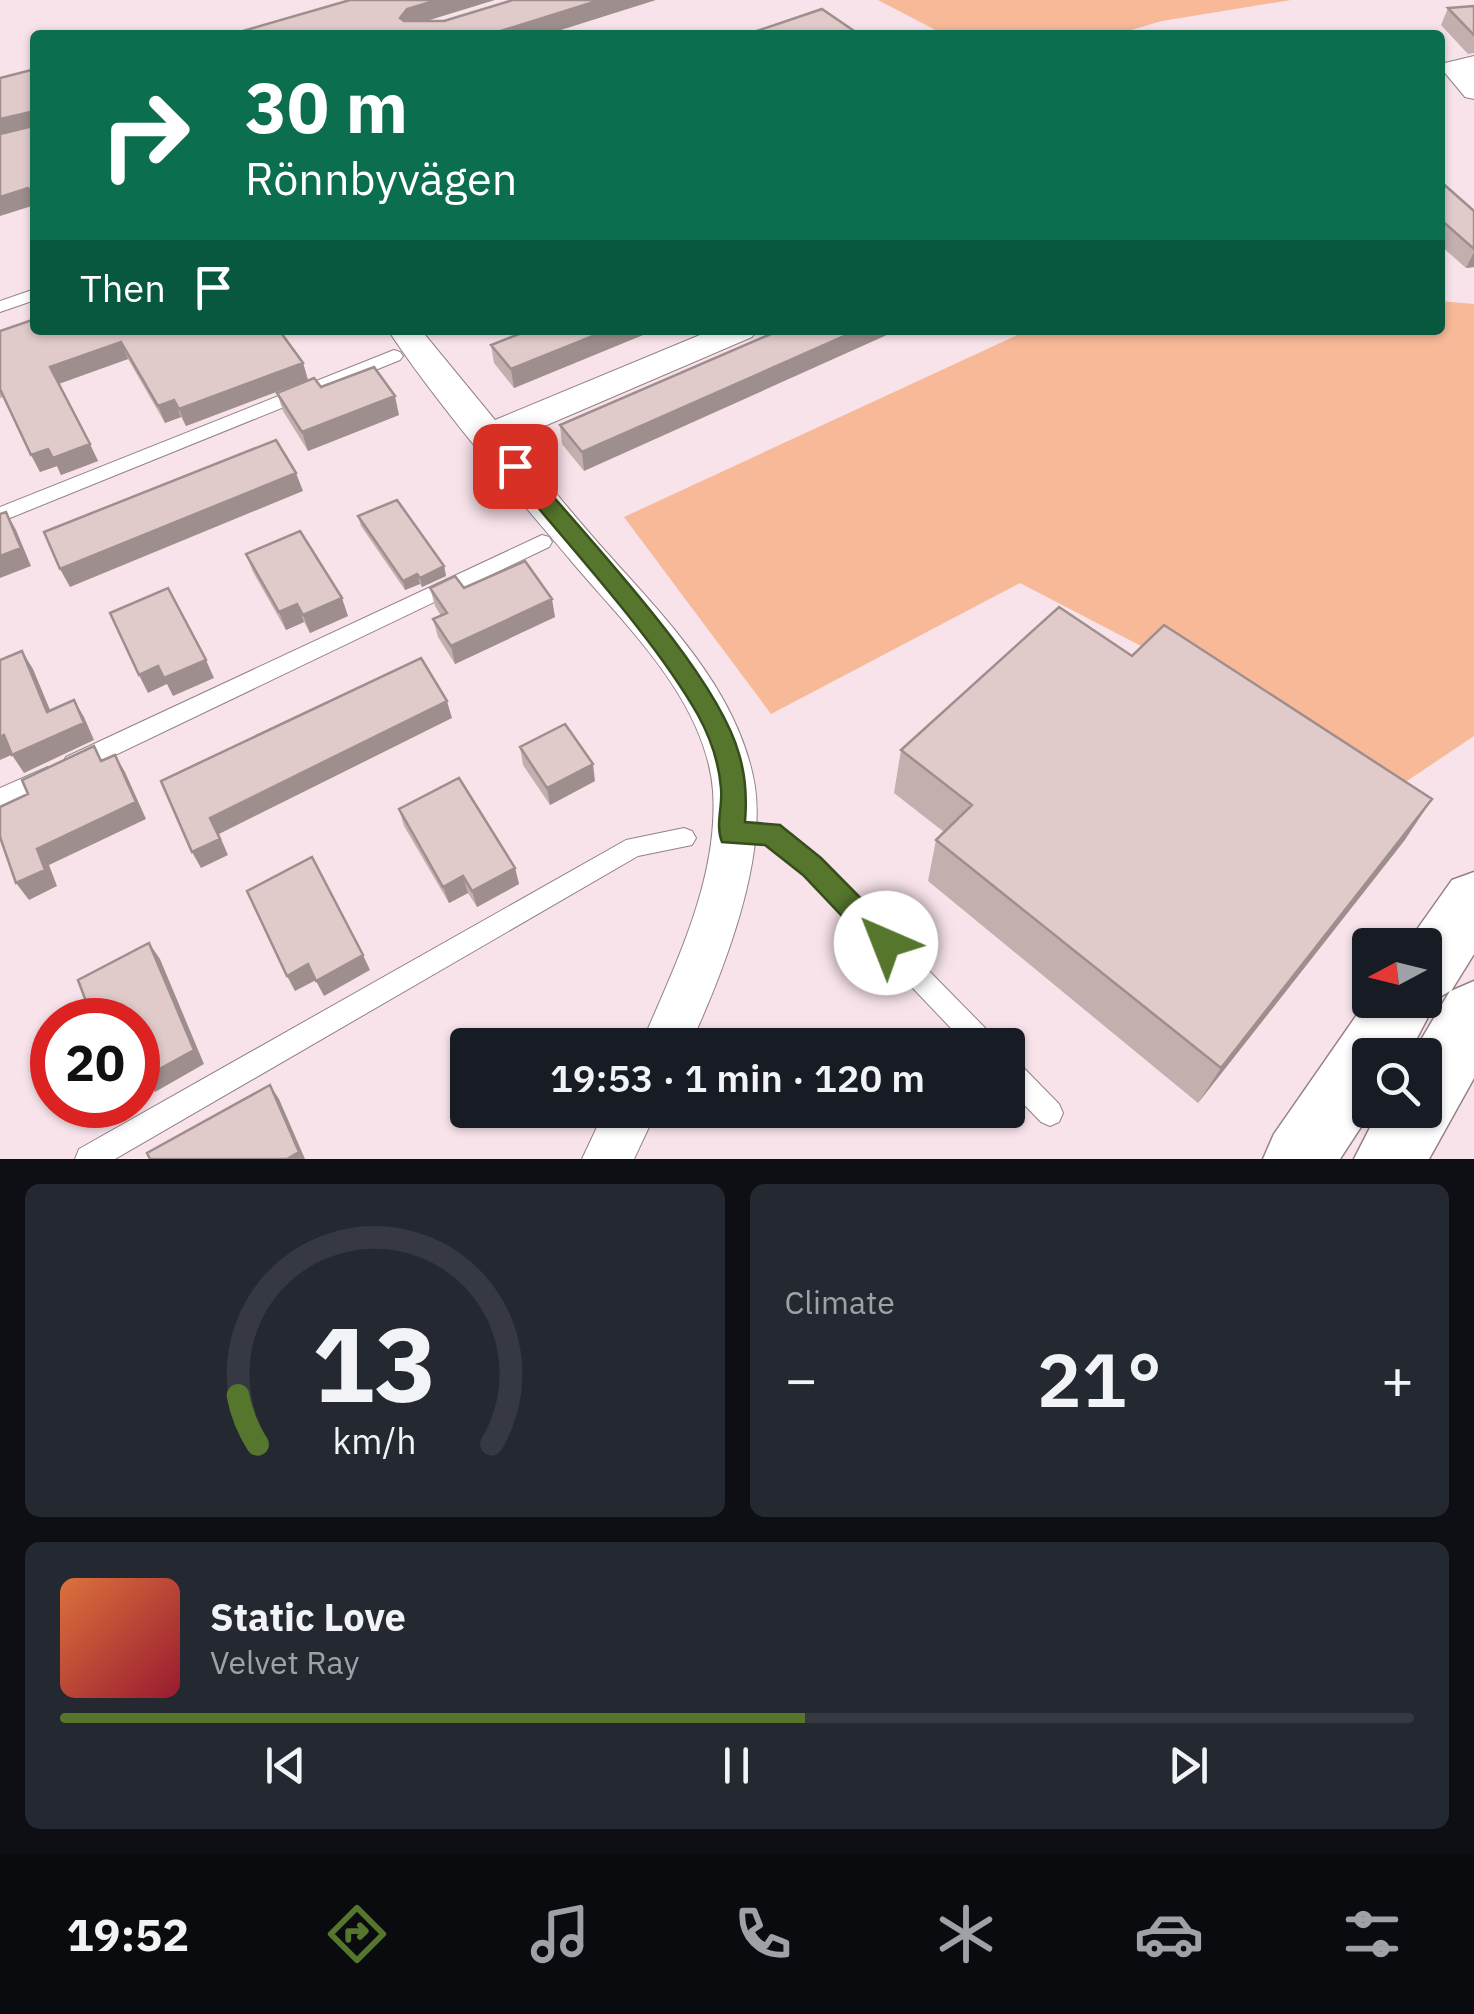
<!DOCTYPE html>
<meta charset="utf-8">
<style>
body{margin:0;font-family:"IBM Plex Sans",sans-serif;background:#242831;color:#f1f3f6;height:100vh;display:flex;flex-direction:column;font-size:38px;white-space:nowrap}
*{box-sizing:border-box;margin:0}
p{font-size:32px;color:#9ea1a6}
.icon{flex:none;width:55px;height:55px;fill:none;stroke:currentColor;stroke-width:2;stroke-linecap:round;stroke-linejoin:round}
.map{position:relative;height:1159px;overflow:hidden}
.sheet{display:flex;flex-direction:column;gap:25px;padding:25px;background:#0d0f14;flex:1}
.sheet>*{flex:none}
.hud{position:absolute;left:30px;top:30px;width:1415px;height:305px;border-radius:10px;box-shadow:0 2px 8px #0004;background:#0b6e4f;color:#fff;overflow:hidden}
.needle{width:65px;rotate:263deg}
.buttons{position:absolute;left:1352px;top:928px;display:grid;gap:20px}
.buttons a{display:grid;place-items:center;width:90px;height:90px;border-radius:10px;background:#171b24;box-shadow:0 2px 8px #0004;font-size:50px}
.speed{position:absolute;left:30px;top:998px;display:flex;gap:20px;font-size:50px;font-weight:700;text-align:center}
.speed>*{display:grid;place-content:center;width:130px;height:130px;border-radius:50%;background:#171b24;box-shadow:0 2px 8px #0004;line-height:1}
.speed .limit{border:15px solid #d22;background:#fff;color:#111}
.pin{position:absolute;display:grid;place-items:center;width:85px;height:85px;color:#fff;margin:-42px;border-radius:20px;box-shadow:0 5px 15px #0006}
.me{position:absolute;width:110px;margin:-55px;rotate:316deg;stroke-linejoin:round;filter:drop-shadow(0 0 8px #0008)}
.turn{display:flex;align-items:center;gap:35px;height:210px;padding:0 50px;font-size:45px}
.turn .icon{width:130px;height:130px;stroke-width:2.5}
.turn b{display:block;font-size:70px;line-height:85px}
.then{display:flex;align-items:center;height:95px;padding:0 50px;background:#0003;gap:20px;font-size:38px}
.big{font-size:75px;font-weight:600;line-height:1.1}
.sheet .card{flex:1;display:flex;flex-direction:column;justify-content:center;gap:15px;min-width:0;padding:0 35px;border-radius:15px;background:#242831}
.sheet .dial{align-items:center;gap:0}
.dial svg{height:260px;overflow:visible;fill:none;stroke:#363941;stroke-width:7;stroke-linecap:round;text-anchor:middle}
.dial text{fill:#f1f3f6;stroke:none}
.song{display:flex;align-items:center;gap:30px}
.cover{width:120px;height:120px;border-radius:15px;background:linear-gradient(135deg,hsl(20 70% 55%),hsl(350 70% 35%))}
.played{height:10px;border-radius:5px;background:linear-gradient(90deg,#55762c 55%,#363941 55%)}
.keys{display:flex;justify-content:space-around;direction:ltr}
.heat{display:flex;justify-content:space-between;align-items:center;font-size:55px;direction:ltr}
.sheet .tiles{flex:1;display:grid;gap:25px;grid-template-columns:1fr 1fr}
.card:last-child{grid-column:span 2}
.trip{position:absolute;left:450px;top:1028px;width:575px;height:100px;border-radius:10px;background:#171b24;box-shadow:0 2px 8px #0004;font-weight:600;line-height:100px;text-align:center}
.menu{display:flex;height:160px;justify-content:space-around;align-items:center;background:#090b0e;color:#9ea1a6}
.menu .icon{width:70px;height:70px}
.menu .selected{color:#55762c}
.menu b{font-size:45px;color:#f1f3f6}
.map>svg:first-child{display:block}
.green{fill:#f7b998}
.lines{fill:none;stroke-linecap:round;stroke-linejoin:round}
.lane-casing{stroke:#948188;stroke-width:2}
.street-casing{stroke:#948188;stroke-width:2}
.secondary-casing{stroke:#948188;stroke-width:3}
.lane{fill:#fff;fill-rule:evenodd}
.street{fill:#fff;fill-rule:evenodd}
.secondary{fill:#fff;fill-rule:evenodd}
.wall{fill:#c2afae}
.shaded-wall{fill:#9e8e8d}
.building{fill:#e1cbca;stroke:#9e8e8d;stroke-width:2.5}
.route{fill:#55762c;stroke:#374d1d;stroke-width:2.5}
</style>
<div class="map">
<svg width="1474" height="1159" viewBox="0 0 1474 1159">
<rect width="100%" height="100%" fill="#f8e3ea"/>
<!-- green -->
<path class="green" d="M878,0H1291L1162,21L1114,35H945Z
M1440,301L1474,304V736L1404,783L1020,583L771,714L624,517L1028,330H1440Z"/>
<g class="lines">
<defs>
<path id="lane" d="M35,289V300L0,312V301Z
M394,350L400,352L403,356L400,360L0,522V507Z
M542,535L549,537L552,542L549,547L82,771L74,773L66,771L63,764L66,757Z
M48,767L56,769L59,776L56,783L0,809V788Z
M732,824L778,827L820,860L993,1036L997,1045H967L804,874L766,844L724,841L720,834L724,827Z
M684,828L692,831L696,838L692,845L638,856L115,1159H75L79,1149L626,840Z
M1008,1057L1017,1061L1059,1104L1063,1113L1059,1122L1050,1126L1041,1122L1008,1088Z"/>
<path id="street" d="M1474,56V99L1465,97L1441,68L1445,63Z
M388,330H421L495,420L712,330H757L752,337L512,440C541,475 570,511 600,545C662,615 740,691 755,787C766,865 722,975 690,1045H641C674,967 719,879 713,791C706,701 627,627 572,562C513,492 438,406 388,330Z
M605,1110H657L634,1159H582Z"/>
<path id="secondary" d="M1474,872V954L1451,991L1474,981V1078L1429,1159H1354L1379,1110H1425V1055H1412L1450,991L1438,998L1408,1055H1370L1372,1110L1340,1159H1263L1274,1134L1370,996V1000H1425V945H1406L1452,880Z"/>
</defs>
<!-- lane casing -->
<use href="#lane" class="lane-casing"/>
<!-- street casing -->
<use href="#street" class="street-casing"/>
<!-- secondary casing -->
<use href="#secondary" class="secondary-casing"/>
<!-- lane -->
<use href="#lane" class="lane"/>
<!-- street -->
<use href="#street" class="street"/>
<!-- secondary -->
<use href="#secondary" class="secondary"/>
</g>
<!-- wall -->
<path class="wall" d="M1474,6V53L1468,54L1441,25L1448,8Z
M1440,181L1474,211V267L1466,268L1440,245Z
M529,330H655L514,388L494,363L491,345Z
M780,330L584,471L562,444L560,425Z
M0,331L303,363L308,380L186,426L181,417L165,423L128,359L59,384L98,461L61,475L57,466L40,472L3,397L0,398Z
M321,387L399,415L308,451L283,411L277,393Z
M358,516L444,566L446,576L422,587L420,584L405,590L361,526Z
M246,554L348,616L310,633L304,622L286,630L253,572Z
M430,588H464L555,617L455,664L438,637L433,619L441,616L435,606Z
M1132,656L1432,799L1404,841L1198,1103L928,881L936,840L944,832L894,793L901,750Z
M520,747L595,781L550,805L523,765Z
M399,809L515,868L519,884L477,907L468,893L449,903L404,826Z"/>
<!-- shaded-wall -->
<path class="shaded-wall" d="M437,0H495L410,26L400,18L407,9Z
M600,0H656L545,35H488Z
M30,112L35,129L0,137V119Z
M28,188L35,205L0,216V197Z
M1474,252V267L1466,268Z
M608,330H655L514,388L511,369Z
M858,330H898L584,471L582,452Z
M121,342L128,359L58,384L50,367Z
M303,363L308,380L186,426L179,409Z
M395,396L399,415L308,451L302,432Z
M174,400L181,417L165,423L158,406Z
M90,444L98,461L61,475L57,466L40,472L31,455L48,449Z
M296,473L303,491L70,587L60,569Z
M6,512L16,530L31,566L0,578V556Z
M444,566L446,576L422,587L420,578Z
M417,574L420,584L405,590L403,581Z
M342,598L348,616L310,633L303,615Z
M552,599L555,617L455,664L451,646Z
M297,604L304,622L286,630L279,612Z
M22,651L33,669L58,729L47,712Z
M206,660L214,678L173,696L167,684L148,693L139,675L158,666Z
M74,700L84,717L94,740L24,773L12,755Z
M447,701L452,718L219,834L228,855L201,868L192,852L210,818Z
M4,735L16,753L0,760V737Z
M115,755L125,772L146,819L49,865L57,886L29,900L16,883L37,849Z
M593,764L595,781L550,805L547,788Z
M1432,799L1404,841L1198,1103L1221,1068Z
M515,868L519,884L477,907L472,891Z
M463,876L468,893L449,903L443,887Z
M149,943L160,959L204,1064L155,1092L143,1078Z
M363,955L370,970L324,996L316,981Z
M308,964L316,980L295,991L287,976Z
M138,1062L148,1074L138,1080Z
M270,1085L279,1099L305,1159H287Z"/>
<!-- building -->
<path class="building" d="M350,0H437L407,9L400,18L404,21H444L513,0H600L488,35H229Z
M1474,6V35L1448,8Z
M822,9L860,35H745Z
M35,69V200L28,188L0,197V134L29,127L30,112L0,119V78Z
M1440,181L1474,211V249L1440,219Z
M35,319V330H279L303,363L179,409L174,400L158,406L121,342L50,367L90,444L53,458L48,449L31,455L0,389V331Z
M529,330H608L511,369L491,345Z
M780,330H858L582,452L560,425Z
M374,367L395,396L302,432L277,393L314,378L321,387Z
M276,440L296,473L60,569L44,532Z
M397,500L444,566L420,578L417,574L403,581L358,516Z
M6,512L21,548L0,556V514Z
M300,531L342,598L303,615L297,604L279,612L246,554Z
M525,561L552,599L451,646L433,619L447,613L430,588L455,576L464,588Z
M168,588L206,660L164,678L158,666L139,675L110,613Z
M1059,607L1132,656L1164,625L1432,799L1221,1068L936,840L972,805L901,750Z
M22,651L47,712L74,700L84,723L12,755L4,735L0,737V660Z
M421,658L447,701L210,818L220,839L192,852L161,781Z
M565,724L593,764L547,788L520,747Z
M94,746L101,761L115,755L136,802L37,849L45,870L16,883L0,837V807L28,794L22,780Z
M459,778L515,868L472,891L463,876L443,887L399,809Z
M312,857L363,955L316,981L308,964L287,976L247,891Z
M149,943L194,1050L143,1078L138,1063V1020H93L78,980Z
M270,1085L299,1152L287,1159H150L147,1153Z"/>
<!-- route -->
<path class="route" d="M515,458L522,460C582,533 715,669 739,754C746,777 747,798 745,822L780,825L821,858L896,934L900,943L896,952L886,956L876,952L803,875L765,845L722,842C715,825 723,806 721,788C719,764 710,737 698,715C652,634 567,545 508,471V460Z"/>
</svg>
<div class="buttons">
<a><svg class="needle" viewBox="-14 -14 28 28"><path d="M0-13l5 13h-10z" fill="#e53935"/><path d="M0 13l5-13h-10z" fill="#9ea1a6"/></svg></a>
<a><svg class="icon" aria-label="search" viewBox="0 0 24 24"><circle cx="10" cy="10" r="6"/><path d="M15 15l6 6"/></svg></a>
</div>
<div class="speed"><div class="limit">20</div></div>
<div class="pin" style="left:515px;top:466px;background:#d93025"><svg class="icon" aria-label="arrive" viewBox="0 0 24 24"><path d="M6 21V4h12l-3 4 3 4H6"/></svg></div>
<svg class="me" style="left:886px;top:943px" viewBox="-20 -20 40 40"><circle r="19" fill="#fff"/><path d="M0-13L10 11 0 6-10 11z" fill="#55762c"/></svg>
<div class="trip">19:53 · 1 min · 120 m</div>
<div class="hud">
<div class="turn"><svg class="icon" aria-label="right" viewBox="0 0 24 24"><path d="M7 20v-9h11M14 6l5 5-5 5"/></svg><div><b>30 m</b>Rönnbyvägen</div></div>
<div class="then">Then<svg class="icon" aria-label="arrive" viewBox="0 0 24 24"><path d="M6 21V4h12l-3 4 3 4H6"/></svg></div>
</div>
</div>
<section class="sheet">
<div class="tiles">
<div class="card dial"><svg viewBox="0 0 100 80">
<path d="M14 69A42 42 0 1 1 86 69"/>
<path d="M14 69A42 42 0 0 1 8 54" stroke="#55762c"/>
<text x="50" y="56" font-size="32" font-weight="700">13</text>
<text x="50" y="72" font-size="11">km/h</text>
</svg></div>
<div class="card"><p>Climate</p>
<div class="heat"><a>−</a><b class="big">21°</b><a>+</a></div>
</div>
<div class="card">
<div class="song"><i class="cover"></i><div><b>Static Love</b><p>Velvet Ray</p></div></div>
<div class="played"></div>
<div class="keys"><svg class="icon" aria-label="previous" viewBox="0 0 24 24"><path d="M18 5L8 12l10 7zM5 5v14"/></svg><svg class="icon" aria-label="pause" viewBox="0 0 24 24"><path d="M8 5v14M16 5v14"/></svg><svg class="icon" aria-label="next" viewBox="0 0 24 24"><path d="M6 5l10 7-10 7zM19 5v14"/></svg></div>
</div>
</div>
</section>
<nav class="menu">
<b>19:52</b>
<svg class="icon selected" aria-label="directions" viewBox="0 0 24 24"><path d="M12 3l9 9-9 9-9-9zM9 14v-3h6M13 9l2 2-2 2"/></svg>
<svg class="icon" aria-label="music" viewBox="0 0 24 24"><path d="M9 18V5l10-2v13"/><circle cx="6" cy="18" r="3"/><circle cx="16" cy="16" r="3"/></svg>
<svg class="icon" aria-label="phone" viewBox="0 0 24 24"><path d="M5 4h4l2 5-3 2q2 4 5 5l2-3 5 2v4C11 20 4 13 5 4z"/></svg>
<svg class="icon" aria-label="climate" viewBox="0 0 24 24"><path d="M12 3v18M4 7l16 10M4 17L20 7"/></svg>
<svg class="icon" aria-label="car" viewBox="0 0 24 24"><path d="M5 17H2v-5l4-1 3-4h7l3 4 3 1v5h-3M9 17h6M6 11h13"/><circle cx="7" cy="17" r="2"/><circle cx="17" cy="17" r="2"/></svg>
<svg class="icon" aria-label="filters" viewBox="0 0 24 24"><path d="M4 7h16M4 17h16"/><circle cx="9" cy="7" r="2"/><circle cx="15" cy="17" r="2"/></svg>
</nav>
